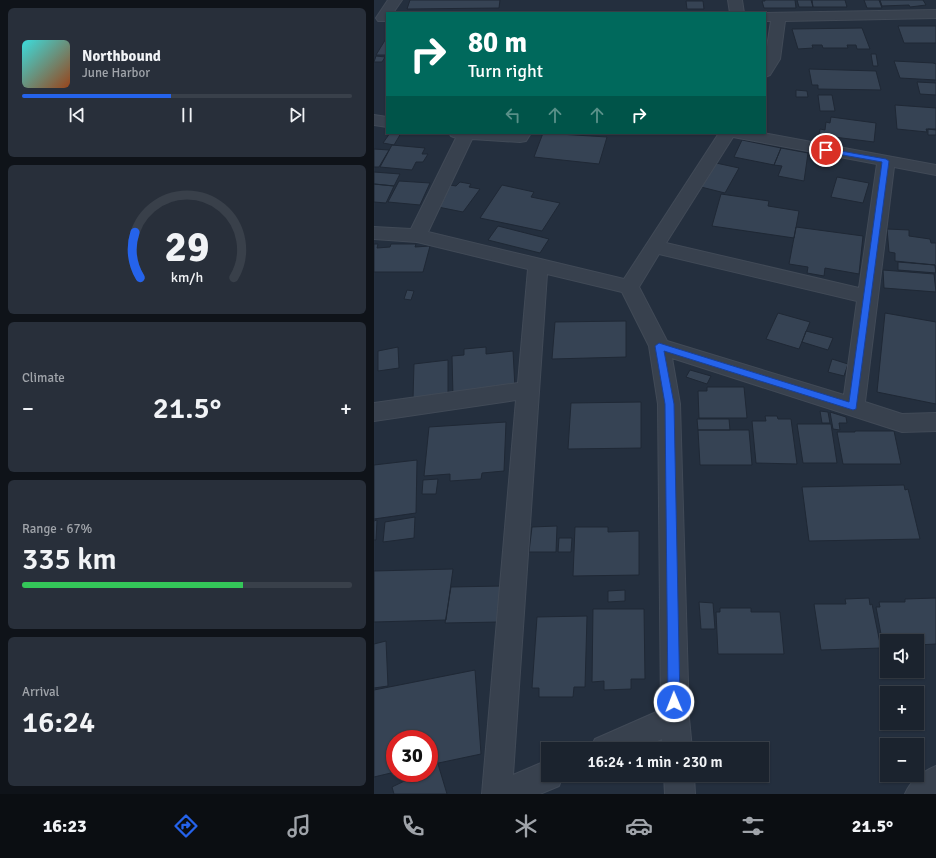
<!DOCTYPE html>
<meta charset="utf-8">
<style>
body{margin:0;font-family:Signika,sans-serif;background:#282f3a;color:#f1f3f6;height:100vh;display:flex;flex-direction:column;font-size:15px;white-space:nowrap}
*{box-sizing:border-box;margin:0}
p{font-size:13px;color:#a0a4aa}
.icon{flex:none;width:22px;height:22px;fill:none;stroke:currentColor;stroke-width:2;stroke-linecap:round;stroke-linejoin:round}
.map{position:relative;flex:1;overflow:hidden}
.side{display:flex;flex-direction:column;gap:8px;padding:8px;background:#0f1319;width:374px}
.side>*{flex:none}
.guide{position:absolute;left:12px;top:12px;width:380px;height:122px;border-radius:0px;box-shadow:0 1px 3px #0004,0 0 0 1px #39404a;background:#00695c;color:#fff;overflow:hidden}
.buttons{position:absolute;left:506px;top:634px;display:grid;gap:8px}
.buttons a{display:grid;place-items:center;width:44px;height:44px;border-radius:0px;background:#1b232e;box-shadow:0 1px 3px #0004,0 0 0 1px #39404a;font-size:20px}
.speed{position:absolute;left:12px;top:730px;display:flex;gap:8px;font-size:20px;font-weight:700;text-align:center}
.speed>*{display:grid;place-content:center;width:52px;height:52px;border-radius:50%;background:#1b232e;box-shadow:0 1px 3px #0004,0 0 0 1px #39404a;line-height:1}
.speed .limit{border:6px solid #d22;background:#fff;color:#111}
.pin{position:absolute;display:grid;place-items:center;width:34px;height:34px;color:#fff;margin:-17px;border:2px solid #fff;border-radius:50%;box-shadow:0 1px 4px #0007}
.me{position:absolute;width:44px;margin:-22px;rotate:359deg;stroke-linejoin:round;filter:drop-shadow(0 0 3px #0008)}
.turn{display:flex;align-items:center;gap:14px;height:84px;padding:0 16px;font-size:18px}
.turn .icon{width:52px;height:52px;stroke-width:2.5}
.turn b{display:block;font-size:28px;line-height:34px}
.lanes{display:flex;align-items:center;height:38px;padding:0 16px;background:#0003;justify-content:center;gap:20px;direction:ltr}
.lanes .off{opacity:.35}
.big{font-size:30px;font-weight:600;line-height:1.1}
.side .card{flex:1;display:flex;flex-direction:column;justify-content:center;gap:6px;min-width:0;padding:0 14px;border-radius:6px;background:#282f3a}
.side .dial{align-items:center;gap:0}
.dial svg{height:104px;overflow:visible;fill:none;stroke:#39404a;stroke-width:7;stroke-linecap:round;text-anchor:middle}
.dial text{fill:#f1f3f6;stroke:none}
.song{display:flex;align-items:center;gap:12px}
.cover{width:48px;height:48px;border-radius:6px;background:linear-gradient(135deg,hsl(180 70% 55%),hsl(20 70% 35%))}
.played{height:4px;border-radius:2px;background:linear-gradient(90deg,#2563eb 45%,#39404a 45%)}
.keys{display:flex;justify-content:space-around;direction:ltr}
.heat{display:flex;justify-content:space-between;align-items:center;font-size:22px;direction:ltr}
.charge{height:6px;border-radius:3px;background:linear-gradient(90deg,#34c759 67%,#39404a 0)}
.trip{position:absolute;left:167px;top:742px;width:228px;height:40px;border-radius:0px;background:#1b232e;box-shadow:0 1px 3px #0004,0 0 0 1px #39404a;font-weight:600;line-height:40px;text-align:center}
.menu{display:flex;height:64px;justify-content:space-around;align-items:center;background:#0b0e12;color:#a0a4aa}
.menu .icon{width:28px;height:28px}
.menu .active{color:#2563eb}
.menu b{font-size:18px;color:#f1f3f6}
main{display:flex;flex:1;min-height:0}
.map>svg:first-child{display:block}
.building{fill:#364354;stroke:#1f2835}
.lines{fill:none;stroke-linecap:round;stroke-linejoin:round}
.minor-casing{stroke:#414a57;stroke-width:2}
.minor{fill:#38414e;fill-rule:evenodd}
.route{fill:#2563eb;stroke:#184099}
</style>
<main>
<section class="side">
<div class="card">
<div class="song"><i class="cover"></i><div><b>Northbound</b><p>June Harbor</p></div></div>
<div class="played"></div>
<div class="keys"><svg class="icon" aria-label="previous" viewBox="0 0 24 24"><path d="M18 5L8 12l10 7zM5 5v14"/></svg><svg class="icon" aria-label="pause" viewBox="0 0 24 24"><path d="M8 5v14M16 5v14"/></svg><svg class="icon" aria-label="next" viewBox="0 0 24 24"><path d="M6 5l10 7-10 7zM19 5v14"/></svg></div>
</div>
<div class="card dial"><svg viewBox="0 0 100 80">
<path d="M14 69A42 42 0 1 1 86 69"/>
<path d="M14 69A42 42 0 0 1 10 34" stroke="#2563eb"/>
<text x="50" y="56" font-size="32" font-weight="700">29</text>
<text x="50" y="72" font-size="11">km/h</text>
</svg></div>
<div class="card"><p>Climate</p>
<div class="heat"><a>−</a><b class="big">21.5°</b><a>+</a></div>
</div>
<div class="card"><p>Range · 67%</p><b class="big">335 km</b><div class="charge"></div></div>
<div class="card"><p>Arrival</p><b class="big">16:24</b></div>
</section>
<div class="map">
<svg width="562" height="794" viewBox="0 0 562 794">
<rect width="100%" height="100%" fill="#242f3e"/>
<!-- building -->
<path class="building" d="M36,0H126L125,8L33,9Z
M391,0H421L422,8H390L388,1H391Z
M423,0H437L439,7H425Z
M438,0H471L473,7H439Z
M490,0H505L508,8H493Z
M506,0H549L552,5L536,7L535,5L508,6Z
M312,1H329L330,9H313Z
M524,26H562V43H530Z
M488,28L496,49H483L482,45H473L474,48H449L448,45H438L439,48L424,49L418,29Z
M13,37V55H2Z
M497,54H502L504,66H499Z
M2,56L11,57L8,62H0Z
M520,61L559,63L562,64V80L526,78Z
M435,69L502,71L507,90L444,89V85H438Z
M543,82L562,83V95L546,94Z
M422,90L433,91L434,97H422Z
M444,95H458L461,111H446Z
M521,105L562,108V129H552L553,132L523,129Z
M457,117L502,123L500,142L460,137L459,142L444,140L446,129L451,130L452,122L456,123Z
M554,129L562,130V135H554Z
M16,133H27L20,145L9,143Z
M169,133L233,137L225,164L160,157Z
M368,140L407,148L400,165L360,157Z
M18,145L51,148L48,154H54L49,162H42L38,170L6,167Z
M407,148L434,153L430,181L404,176L408,166L400,165Z
M0,149L15,150L5,167H0Z
M342,163L365,168L351,193L327,187Z
M0,172L26,174L20,186L0,184Z
M463,177L495,183L489,203L457,197Z
M25,181L56,183L46,205L14,202Z
M86,182L97,184L95,187L106,189L89,212L64,207L76,185L82,186Z
M0,184L20,186L12,203L0,202Z
M128,185L160,192L157,197L186,203L168,231L106,218Z
M347,194L395,201L394,206L425,211L420,238L338,226Z
M124,226L175,239L166,253L114,240Z
M422,227L489,236L485,274L451,268L450,276L433,273L434,267L415,264Z
M513,229L535,230V236L556,239L557,243H562V273L561,265L521,261V253L515,252Z
M0,244H4L3,248L16,247L17,244H42L41,247L56,246L49,272H0Z
M524,262L561,265L562,273L524,270Z
M509,270L560,274L562,292L510,288Z
M33,290L40,291L37,300L30,299Z
M404,313L436,322L425,349L392,339Z
M511,313L562,322V404L503,392Z
M252,321V357L178,359L181,322Z
M432,331L459,338L454,350L428,342Z
M24,347L25,368L4,371V351Z
M112,347V354L139,351L141,388L79,396L78,356L90,355V349Z
M458,359L474,364L470,376L454,372Z
M74,360V395L39,399L40,364Z
M316,370L337,376L333,384L312,377Z
M333,387H370L373,418H325L324,391H333Z
M267,402V448L194,449L197,403Z
M446,411L454,412L456,423H448Z
M456,412L472,417L473,423H465L466,430L459,429Z
M391,416H403L404,419H417L423,464L382,463L378,421H392Z
M323,419H355L356,430H324Z
M132,422L130,471L108,473L107,479L76,481V474L50,476L55,427Z
M423,424H457L463,463H429Z
M324,430H375L378,465H326Z
M481,431H520L527,464H469L463,432H481Z
M43,460L42,513L0,519V465Z
M64,479L62,494H48L49,480Z
M530,485L531,490L534,489L546,539L435,541L428,487Z
M41,517L40,538L9,542L11,522Z
M3,520L2,540H0V521Z
M183,526L182,552H155L158,527Z
M201,527H234V532L265,531V575L199,576Z
M185,538H198L197,552H184Z
M79,569L72,620L0,622V571Z
M129,586L125,622L71,623L77,587Z
M251,590V601L234,602V591Z
M495,598L496,605L498,604L507,648L447,650L440,604H472L471,599Z
M562,598V644L543,645V641H513V645H509L502,607H506L505,602H531V599Z
M325,602L339,603L341,629H327Z
M346,608H377V612H406L410,654H344L342,612H346Z
M219,609H270L271,679H257V689L230,690V681L218,682Z
M213,616L211,687H200L199,697H165V688H158L163,617Z
M12,641L14,686L0,688V644Z
M101,670L107,754L55,765V739H21V772L0,777V690Z
M64,764L73,794H20L18,787L47,773H55V769Z"/>
<g class="lines">
<defs>
<path id="minor" d="M14,0H28L19,13H13V21H4L2,18Z
M354,0H368L370,13H356Z
M562,10V18L411,21L406,59L396,75L391,77V60L397,21H391L390,13Z
M0,115L13,117V127L0,125Z
M75,133H157L152,141L146,142L98,139L54,232L250,279L345,133H389L562,165V175L520,167L491,402L528,414L562,413V431L528,432L298,358L306,404L315,718L318,749H288V739L265,749H216L221,739L287,710L284,404L275,346L248,292L173,274L139,775L174,760V775H189L185,786L166,794H108L142,400L0,421V403L144,383L154,269L43,242L0,239V227L37,229L82,138L77,136ZM359,137L503,164L485,288L292,243ZM285,254L483,301L470,395L293,341L265,287Z
M562,766V794H531C537,780 548,772 562,766Z
M290,775H320L321,794H291Z"/>
</defs>
<!-- minor casing -->
<use href="#minor" class="minor-casing"/>
<!-- minor -->
<use href="#minor" class="minor"/>
</g>
<!-- route -->
<path class="route" d="M450,148L512,159L515,161L482,409L479,410L290,351L300,404L306,702L304,706L300,708L296,706L294,702L291,404L281,346L285,343L475,402L508,162L452,152L449,150Z"/>
</svg>
<div class="buttons">
<a><svg class="icon" aria-label="sound" viewBox="0 0 24 24"><path d="M4 9h4l5-4v14l-5-4H4zM17 9q2 3 0 6"/></svg></a>
<a>+</a>
<a>−</a>
</div>
<div class="speed"><div class="limit">30</div></div>
<div class="pin" style="left:452px;top:150px;background:#d93025"><svg class="icon" aria-label="arrive" viewBox="0 0 24 24"><path d="M6 21V4h12l-3 4 3 4H6"/></svg></div>
<svg class="me" style="left:300px;top:702px" viewBox="-20 -20 40 40"><circle r="17" fill="#2563eb" stroke="#fff" stroke-width="3"/><path d="M0-11L8 9 0 5-8 9z" fill="#fff"/></svg>
<div class="trip">16:24 · 1 min · 230 m</div>
<div class="guide">
<div class="turn"><svg class="icon" aria-label="right" viewBox="0 0 24 24"><path d="M7 20v-9h11M14 6l5 5-5 5"/></svg><div><b>80 m</b>Turn right</div></div>
<div class="lanes"><svg class="icon off" aria-label="left" viewBox="0 0 24 24"><path d="M17 20v-9H6M10 6l-5 5 5 5"/></svg><svg class="icon off" aria-label="ahead" viewBox="0 0 24 24"><path d="M12 20V5M6 11l6-6 6 6"/></svg><svg class="icon off" aria-label="ahead" viewBox="0 0 24 24"><path d="M12 20V5M6 11l6-6 6 6"/></svg><svg class="icon" aria-label="right" viewBox="0 0 24 24"><path d="M7 20v-9h11M14 6l5 5-5 5"/></svg></div>
</div>
</div>
</main>
<nav class="menu">
<b>16:23</b>
<svg class="icon active" aria-label="directions" viewBox="0 0 24 24"><path d="M12 3l9 9-9 9-9-9zM9 14v-3h6M13 9l2 2-2 2"/></svg>
<svg class="icon" aria-label="music" viewBox="0 0 24 24"><path d="M9 18V5l10-2v13"/><circle cx="6" cy="18" r="3"/><circle cx="16" cy="16" r="3"/></svg>
<svg class="icon" aria-label="phone" viewBox="0 0 24 24"><path d="M5 4h4l2 5-3 2q2 4 5 5l2-3 5 2v4C11 20 4 13 5 4z"/></svg>
<svg class="icon" aria-label="climate" viewBox="0 0 24 24"><path d="M12 3v18M4 7l16 10M4 17L20 7"/></svg>
<svg class="icon" aria-label="car" viewBox="0 0 24 24"><path d="M5 17H2v-5l4-1 3-4h7l3 4 3 1v5h-3M9 17h6M6 11h13"/><circle cx="7" cy="17" r="2"/><circle cx="17" cy="17" r="2"/></svg>
<svg class="icon" aria-label="filters" viewBox="0 0 24 24"><path d="M4 7h16M4 17h16"/><circle cx="9" cy="7" r="2"/><circle cx="15" cy="17" r="2"/></svg>
<b>21.5°</b>
</nav>
